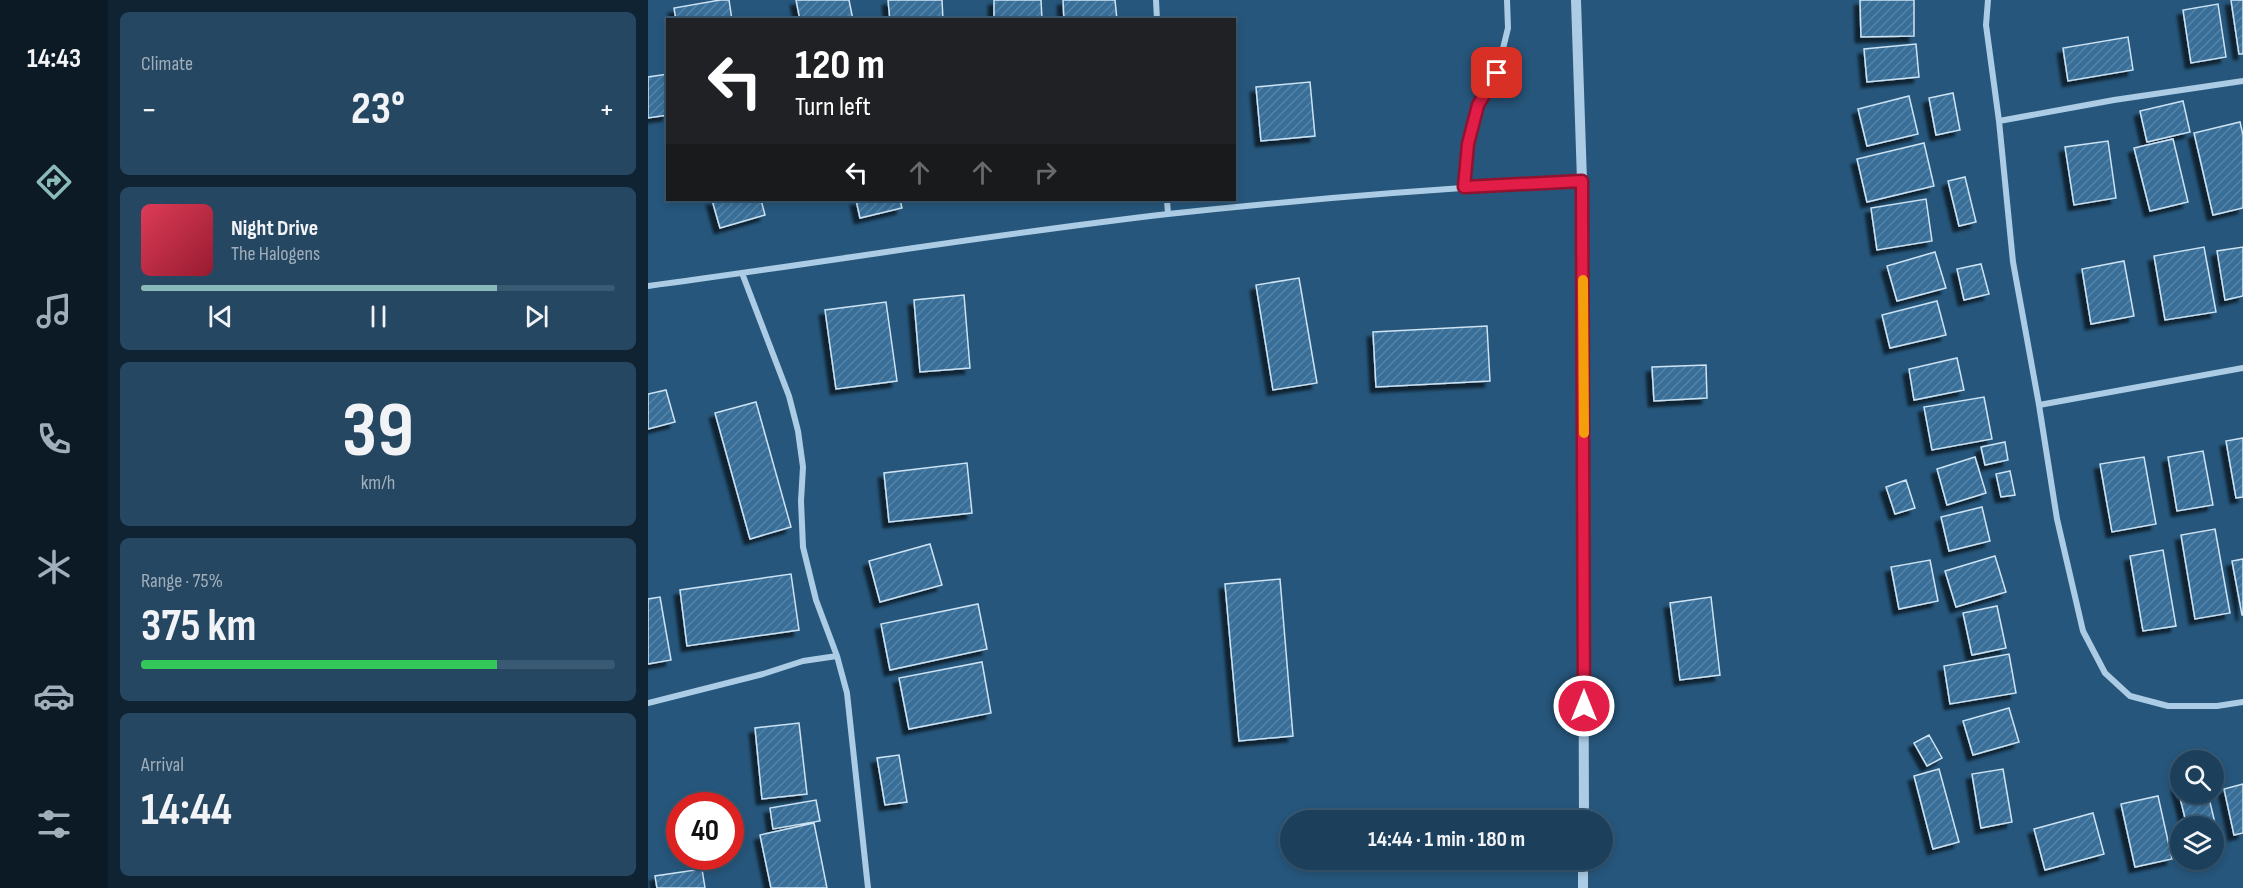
<!DOCTYPE html>
<meta charset="utf-8">
<style>
body{margin:0;font-family:"Sofia Sans Condensed",sans-serif;background:#254762;color:#f1f3f6;height:100vh;display:flex;flex-direction:column;font-size:22px;white-space:nowrap}
*{box-sizing:border-box;margin:0}
p{font-size:20px;color:#a0afbb}
.icon{flex:none;width:33px;height:33px;fill:none;stroke:currentColor;stroke-width:2;stroke-linecap:round;stroke-linejoin:round}
.map{position:relative;flex:1;overflow:hidden}
.side{display:flex;flex-direction:column;gap:12px;padding:12px;background:#0f2333;width:540px}
.side>*{flex:none}
.hud{position:absolute;left:18px;top:18px;width:570px;height:183px;border-radius:0px;box-shadow:0 3px 9px #0003,0 0 0 2px #3a5972;background:#202124;color:#fff;overflow:hidden}
.tools{position:absolute;left:1522px;top:750px;display:grid;gap:12px}
.tools a{display:grid;place-items:center;width:54px;height:54px;border-radius:50%;background:#1c405c;box-shadow:0 3px 9px #0003,0 0 0 2px #3a5972;font-size:30px}
.speed{position:absolute;left:18px;top:792px;display:flex;gap:12px;font-size:30px;font-weight:700;text-align:center}
.speed>*{display:grid;place-content:center;width:78px;height:78px;border-radius:50%;background:#1c405c;box-shadow:0 3px 9px #0003,0 0 0 2px #3a5972;line-height:1}
.speed .limit{border:9px solid #d22;background:#fff;color:#111}
.pin{position:absolute;display:grid;place-items:center;width:51px;height:51px;color:#fff;margin:-26px;border-radius:12px;box-shadow:0 3px 9px #0006}
.me{position:absolute;width:66px;margin:-33px;rotate:0deg;stroke-linejoin:round;filter:drop-shadow(0 0 4px #0008)}
.turn{display:flex;align-items:center;gap:21px;height:126px;padding:0 30px;font-size:27px}
.turn .icon{width:78px;height:78px;stroke-width:2.5}
.turn b{display:block;font-size:42px;line-height:51px}
.lanes{display:flex;align-items:center;height:57px;padding:0 30px;background:#0003;justify-content:center;gap:30px;direction:ltr}
.lanes .off{opacity:.35}
.big{font-size:45px;font-weight:700;line-height:1.1}
.side .card{flex:1;display:flex;flex-direction:column;justify-content:center;gap:9px;min-width:0;padding:0 21px;border-radius:9px;background:#254762}
.side .dial{align-items:center;gap:0}
.dial b{font-size:78px;line-height:1}
.song{display:flex;align-items:center;gap:18px}
.cover{width:72px;height:72px;border-radius:9px;background:linear-gradient(135deg,hsl(350 70% 55%),hsl(350 70% 35%))}
.played{height:6px;border-radius:3px;background:linear-gradient(90deg,#8bbbb9 75%,#3a5972 75%)}
.keys{display:flex;justify-content:space-around;direction:ltr}
.heat{display:flex;justify-content:space-between;align-items:center;font-size:33px;direction:ltr}
.charge{height:9px;border-radius:4px;background:linear-gradient(90deg,#34c759 75%,#3a5972 0)}
.trip{position:absolute;left:632px;top:810px;width:333px;height:60px;border-radius:30px;background:#1c405c;box-shadow:0 3px 9px #0003,0 0 0 2px #3a5972;font-weight:700;line-height:60px;text-align:center}
main{display:flex;flex:1;min-height:0}
.menu{display:flex;flex-direction:column;width:108px;justify-content:space-around;align-items:center;background:#0b1a25;color:#a0afbb}
.menu .icon{width:42px;height:42px}
.menu .selected{color:#8bbbb9}
.menu b{font-size:27px;color:#f1f3f6}
.map>svg:first-child{display:block}
.building{fill:url(#building-hatch);stroke:#cde3f3;stroke-width:1.5;filter:url(#shadow)}
.lines{fill:none;stroke-linecap:round;stroke-linejoin:round}
.minor{stroke:#abcce4;stroke-width:6}
.tertiary{stroke:#abcce4;stroke-width:10}
.route-casing{stroke:#92132f;stroke-width:15}
.route{stroke:#e11d48;stroke-width:10}
.slow{stroke:#f59e0b;stroke-width:10}
</style>
<main>
<nav class="menu">
<b>14:43</b>
<svg class="icon selected" aria-label="directions" viewBox="0 0 24 24"><path d="M12 3l9 9-9 9-9-9zM9 14v-3h6M13 9l2 2-2 2"/></svg>
<svg class="icon" aria-label="music" viewBox="0 0 24 24"><path d="M9 18V5l10-2v13"/><circle cx="6" cy="18" r="3"/><circle cx="16" cy="16" r="3"/></svg>
<svg class="icon" aria-label="phone" viewBox="0 0 24 24"><path d="M5 4h4l2 5-3 2q2 4 5 5l2-3 5 2v4C11 20 4 13 5 4z"/></svg>
<svg class="icon" aria-label="climate" viewBox="0 0 24 24"><path d="M12 3v18M4 7l16 10M4 17L20 7"/></svg>
<svg class="icon" aria-label="car" viewBox="0 0 24 24"><path d="M5 17H2v-5l4-1 3-4h7l3 4 3 1v5h-3M9 17h6M6 11h13"/><circle cx="7" cy="17" r="2"/><circle cx="17" cy="17" r="2"/></svg>
<svg class="icon" aria-label="filters" viewBox="0 0 24 24"><path d="M4 7h16M4 17h16"/><circle cx="9" cy="7" r="2"/><circle cx="15" cy="17" r="2"/></svg>
</nav>
<section class="side">
<div class="card"><p>Climate</p>
<div class="heat"><a>−</a><b class="big">23°</b><a>+</a></div>
</div>
<div class="card">
<div class="song"><i class="cover"></i><div><b>Night Drive</b><p>The Halogens</p></div></div>
<div class="played"></div>
<div class="keys"><svg class="icon" aria-label="previous" viewBox="0 0 24 24"><path d="M18 5L8 12l10 7zM5 5v14"/></svg><svg class="icon" aria-label="pause" viewBox="0 0 24 24"><path d="M8 5v14M16 5v14"/></svg><svg class="icon" aria-label="next" viewBox="0 0 24 24"><path d="M6 5l10 7-10 7zM19 5v14"/></svg></div>
</div>
<div class="card dial"><b>39</b><p>km/h</p></div>
<div class="card"><p>Range · 75%</p><b class="big">375 km</b><div class="charge"></div></div>
<div class="card"><p>Arrival</p><b class="big">14:44</b></div>
</section>
<div class="map">
<svg width="1595" height="888" viewBox="0 0 1595 888">
<defs>
<pattern id="building-hatch" width="6" height="6" patternUnits="userSpaceOnUse" patternTransform="scale(1.5)"><rect width="6" height="6" fill="#376e98"/><path d="M-1 1l2-2M0 6l6-6M5 7l2-2" fill="none" stroke="#5584a7"/></pattern>
<filter id="shadow"><feDropShadow dx="-5.5" dy="5.5" stdDeviation="1.5" flood-color="#0009"/></filter>
</defs>
<rect width="100%" height="100%" fill="#26567b"/>
<!-- building -->
<path class="building" d="M72,0H81L84,20H28L26,8Z
M148,0H201L205,20H152Z
M240,0H294L295,20H242Z
M346,0H393L394,20H346Z
M415,0H467L469,20H416Z
M1212,0H1266V36L1213,37Z
M1583,0H1595V54H1591Z
M1570,4L1578,57L1543,63L1535,10Z
M1480,37L1485,70L1420,81L1415,48Z
M1268,44L1271,77L1219,82L1216,49Z
M20,74V115L0,118V77Z
M662,82L667,136L613,141L608,87Z
M1305,93L1312,130L1288,135L1281,98Z
M1261,96L1270,134L1219,146L1210,109Z
M1535,101L1542,132L1499,142L1492,111Z
M1592,122L1595,135V208L1565,215L1546,133Z
M1525,139L1540,202L1502,211L1486,148Z
M1460,141L1468,198L1426,205L1417,147Z
M1276,143L1286,186L1219,202L1209,159Z
M1317,177L1328,222L1311,226L1300,181Z
M1278,199L1284,241L1229,250L1223,208Z
M64,200H113L117,215L72,228Z
M208,200H252L254,208L212,218Z
M1556,247L1568,312L1517,320L1506,256Z
M1595,247V296L1577,300L1569,251Z
M1287,252L1298,288L1249,301L1239,266Z
M1476,261L1486,316L1443,324L1434,269Z
M1333,264L1341,294L1316,300L1309,269Z
M651,278L669,383L625,390L608,285Z
M316,295L322,368L272,372L266,300Z
M1289,301L1298,335L1242,348L1234,315Z
M238,302L249,381L188,389L177,310Z
M839,326L842,381L728,387L725,332Z
M1309,358L1316,390L1266,400L1261,369Z
M1058,365L1059,398L1006,401L1004,367Z
M18,390L27,422L0,429V394Z
M1336,397L1344,439L1284,450L1276,407Z
M108,402L143,527L102,539L67,413Z
M1595,438V497L1588,498L1578,441Z
M1357,442L1360,460L1337,465L1333,447Z
M1555,451L1565,505L1529,511L1520,457Z
M1327,457L1338,493L1299,505L1289,469Z
M1496,457L1508,524L1464,532L1452,464Z
M319,463L324,513L241,522L236,473Z
M1362,471L1367,495L1353,497L1348,474Z
M1258,480L1267,508L1247,514L1238,487Z
M1334,507L1342,541L1301,551L1293,517Z
M1567,529L1582,613L1547,619L1533,535Z
M282,544L294,585L232,602L221,561Z
M1515,550L1528,626L1495,631L1482,556Z
M1347,556L1358,592L1308,607L1297,571Z
M1595,559V615H1594L1584,561Z
M1282,560L1290,601L1251,609L1243,567Z
M143,574L151,630L39,646L32,590Z
M632,579L645,736L591,741L577,584Z
M12,597L23,660L0,664V599Z
M1063,597L1072,675L1032,680L1022,603Z
M330,604L339,649L242,670L233,624Z
M1349,606L1358,648L1324,655L1315,613Z
M1361,654L1368,693L1302,704L1296,666Z
M334,662L343,713L261,729L251,678Z
M1361,708L1371,742L1325,755L1315,721Z
M151,723L159,794L114,799L107,728Z
M1281,735L1294,758L1279,766L1266,743Z
M251,755L259,802L237,805L229,758Z
M1291,769L1311,842L1285,849L1266,776Z
M1355,769L1364,822L1333,828L1324,774Z
M1595,784V833L1586,835L1576,789Z
M1533,785V794H1560L1573,848L1566,850V826H1539L1529,786Z
M1510,796L1524,859L1487,867L1473,804Z
M168,800L172,821L125,829L122,808Z
M1445,813L1456,854L1397,870L1386,829Z
M166,823L179,888H123L112,835Z
M54,869L57,888H9L7,876Z"/>
<g class="lines">
<!-- minor -->
<path class="minor" d="M508,0L509,20
M1340,0L1338,25L1351,121L1365,262L1391,405L1409,519L1435,631L1457,673L1482,696L1520,706H1569L1595,702
M1351,121L1466,100L1595,81
M816,187L820,144L830,105L849,73L860,28L859,0
M519,200L520,214
M94,273L141,396L150,431L155,467L153,501L155,547L168,600L189,656L199,693L220,888
M0,286C173,263 346,234 520,214C658,199 796,188 934,181
M1391,405L1595,368
M0,703L115,674L155,661L189,656"/>
<!-- tertiary -->
<path class="tertiary" d="M928,0L934,181L936,820
M935,888V860"/>
</g>
<g class="lines">
<defs>
<path id="route" d="M849,73L830,105L820,144L816,187L934,181L936,706"/>
</defs>
<!-- route casing -->
<use href="#route" class="route-casing"/>
<!-- route -->
<use href="#route" class="route"/>
<!-- slow -->
<path class="slow" d="M935,280L936,433"/>
</g>
</svg>
<div class="tools">
<a><svg class="icon" aria-label="search" viewBox="0 0 24 24"><circle cx="10" cy="10" r="6"/><path d="M15 15l6 6"/></svg></a>
<a><svg class="icon" aria-label="layers" viewBox="0 0 24 24"><path d="M12 4l9 5-9 5-9-5zM3 14l9 5 9-5"/></svg></a>
</div>
<div class="speed"><div class="limit">40</div></div>
<div class="pin" style="left:849px;top:73px;background:#d93025"><svg class="icon" aria-label="arrive" viewBox="0 0 24 24"><path d="M6 21V4h12l-3 4 3 4H6"/></svg></div>
<svg class="me" style="left:936px;top:706px" viewBox="-20 -20 40 40"><circle r="17" fill="#e11d48" stroke="#fff" stroke-width="3"/><path d="M0-11L8 9 0 5-8 9z" fill="#fff"/></svg>
<div class="trip">14:44 · 1 min · 180 m</div>
<div class="hud">
<div class="turn"><svg class="icon" aria-label="left" viewBox="0 0 24 24"><path d="M17 20v-9H6M10 6l-5 5 5 5"/></svg><div><b>120 m</b>Turn left</div></div>
<div class="lanes"><svg class="icon" aria-label="left" viewBox="0 0 24 24"><path d="M17 20v-9H6M10 6l-5 5 5 5"/></svg><svg class="icon off" aria-label="ahead" viewBox="0 0 24 24"><path d="M12 20V5M6 11l6-6 6 6"/></svg><svg class="icon off" aria-label="ahead" viewBox="0 0 24 24"><path d="M12 20V5M6 11l6-6 6 6"/></svg><svg class="icon off" aria-label="right" viewBox="0 0 24 24"><path d="M7 20v-9h11M14 6l5 5-5 5"/></svg></div>
</div>
</div>
</main>
